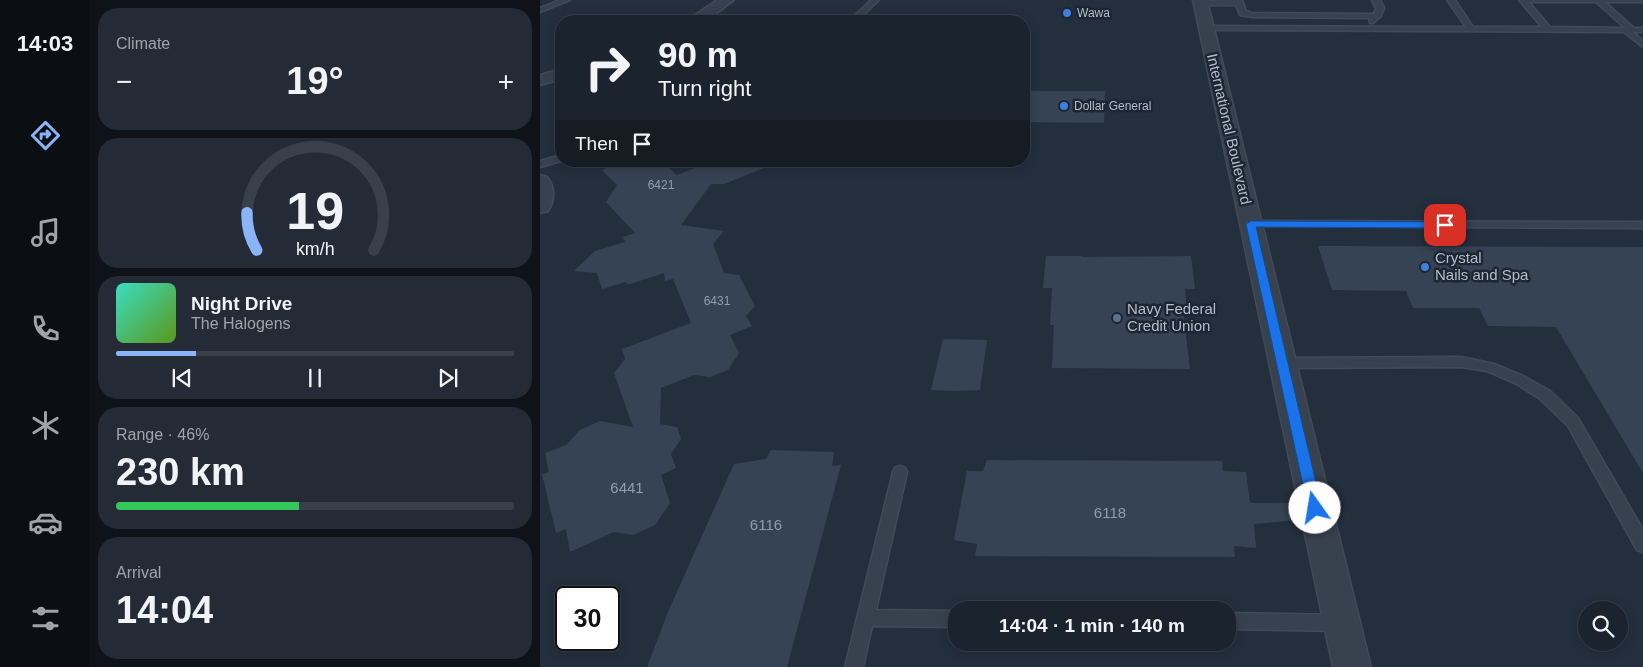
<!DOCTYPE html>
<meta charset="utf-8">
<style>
body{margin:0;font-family:Arial,sans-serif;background:#242b36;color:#f1f3f6;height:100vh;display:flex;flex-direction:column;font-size:19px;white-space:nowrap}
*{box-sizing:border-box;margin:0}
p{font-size:16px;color:#a0a4aa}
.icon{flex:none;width:28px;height:28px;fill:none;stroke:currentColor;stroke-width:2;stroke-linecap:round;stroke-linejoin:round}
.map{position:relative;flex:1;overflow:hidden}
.drawer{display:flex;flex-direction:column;gap:8px;padding:8px;background:#0f1319;width:450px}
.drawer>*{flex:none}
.top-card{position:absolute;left:15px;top:15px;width:475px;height:152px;border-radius:20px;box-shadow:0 2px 12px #0003,0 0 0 1px #39404a;background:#1b232e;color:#f1f3f6;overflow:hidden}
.buttons{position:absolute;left:1038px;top:601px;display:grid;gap:10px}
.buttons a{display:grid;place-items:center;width:50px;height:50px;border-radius:50%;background:#1b232e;box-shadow:0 2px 12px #0003,0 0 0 1px #39404a;font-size:25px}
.speed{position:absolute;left:15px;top:586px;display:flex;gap:10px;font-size:25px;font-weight:700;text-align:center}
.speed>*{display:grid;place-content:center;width:65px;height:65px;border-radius:50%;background:#1b232e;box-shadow:0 2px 12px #0003,0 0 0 1px #39404a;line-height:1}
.speed .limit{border:2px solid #111;border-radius:8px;background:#fff;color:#111}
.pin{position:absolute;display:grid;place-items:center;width:42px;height:42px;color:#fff;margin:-21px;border-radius:10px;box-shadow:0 2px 8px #0006}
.me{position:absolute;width:55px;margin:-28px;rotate:347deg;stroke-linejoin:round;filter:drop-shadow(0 0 4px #0008)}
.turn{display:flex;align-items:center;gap:18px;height:105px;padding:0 20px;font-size:22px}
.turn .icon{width:65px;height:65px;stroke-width:2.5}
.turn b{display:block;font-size:35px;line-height:42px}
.then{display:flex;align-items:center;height:48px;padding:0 20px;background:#0003;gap:10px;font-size:19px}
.big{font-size:38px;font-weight:800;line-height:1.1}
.drawer .widget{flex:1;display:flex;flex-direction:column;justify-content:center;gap:8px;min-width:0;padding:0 18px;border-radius:20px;background:#242b36}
.drawer .dial{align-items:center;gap:0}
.dial svg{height:130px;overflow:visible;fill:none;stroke:#39404a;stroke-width:7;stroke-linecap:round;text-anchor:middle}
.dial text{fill:#f1f3f6;stroke:none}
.song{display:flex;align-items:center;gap:15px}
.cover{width:60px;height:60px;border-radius:8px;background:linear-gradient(135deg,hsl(170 70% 55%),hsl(90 70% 35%))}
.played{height:5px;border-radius:2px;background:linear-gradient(90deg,#8ab4f8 20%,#39404a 20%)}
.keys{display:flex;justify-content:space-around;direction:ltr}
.heat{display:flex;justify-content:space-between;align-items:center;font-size:28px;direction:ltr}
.charge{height:8px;border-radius:4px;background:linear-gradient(90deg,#34c759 46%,#39404a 0)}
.trip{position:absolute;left:408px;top:601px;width:288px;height:50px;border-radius:20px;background:#1b232e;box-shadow:0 2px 12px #0003,0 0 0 1px #39404a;font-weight:800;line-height:50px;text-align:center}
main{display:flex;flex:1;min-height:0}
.dock{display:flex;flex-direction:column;width:90px;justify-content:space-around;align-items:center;background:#0b0e12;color:#a0a4aa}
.dock .icon{width:35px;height:35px}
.dock .current{color:#8ab4f8}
.dock b{font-size:22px;color:#f1f3f6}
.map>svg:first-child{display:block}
.building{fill:#364354}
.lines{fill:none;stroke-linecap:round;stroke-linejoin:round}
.service-casing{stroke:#414a57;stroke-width:3}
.minor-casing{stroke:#414a57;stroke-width:3}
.service{fill:#38414e;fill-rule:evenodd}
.minor{fill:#38414e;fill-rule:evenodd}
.route{fill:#1a73e8;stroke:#114b97}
.shop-dot{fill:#3f7fe0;stroke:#1d2633;stroke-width:2}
.service-dot{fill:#5c6f8a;stroke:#1d2633;stroke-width:2}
.labels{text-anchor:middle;stroke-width:5;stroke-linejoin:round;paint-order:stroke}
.far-poi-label{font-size:12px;fill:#b4bcc9;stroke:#1d2633;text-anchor:start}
.number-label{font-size:12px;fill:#929caa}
.street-label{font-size:15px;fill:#b4bcc9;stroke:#1d2633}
.poi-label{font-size:15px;fill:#b4bcc9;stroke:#1d2633;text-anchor:start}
.near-number-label{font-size:15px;fill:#929caa}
</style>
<main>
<nav class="dock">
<b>14:03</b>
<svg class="icon current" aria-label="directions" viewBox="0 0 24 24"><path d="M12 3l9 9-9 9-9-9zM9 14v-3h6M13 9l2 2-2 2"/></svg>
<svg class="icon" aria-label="music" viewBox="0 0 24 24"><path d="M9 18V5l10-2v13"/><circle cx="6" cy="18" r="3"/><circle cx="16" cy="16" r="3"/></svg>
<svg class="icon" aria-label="phone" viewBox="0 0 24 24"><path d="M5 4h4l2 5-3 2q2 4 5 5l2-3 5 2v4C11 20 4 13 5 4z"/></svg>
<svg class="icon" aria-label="climate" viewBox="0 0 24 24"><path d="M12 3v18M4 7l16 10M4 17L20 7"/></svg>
<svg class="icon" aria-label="car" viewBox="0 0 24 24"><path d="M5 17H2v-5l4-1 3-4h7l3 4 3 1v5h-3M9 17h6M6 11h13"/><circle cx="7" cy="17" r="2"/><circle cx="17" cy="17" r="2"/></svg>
<svg class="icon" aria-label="filters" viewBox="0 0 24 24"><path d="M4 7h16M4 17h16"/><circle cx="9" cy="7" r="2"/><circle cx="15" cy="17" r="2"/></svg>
</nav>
<section class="drawer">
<div class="widget"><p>Climate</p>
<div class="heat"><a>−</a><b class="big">19°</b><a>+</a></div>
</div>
<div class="widget dial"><svg viewBox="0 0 100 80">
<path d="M14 69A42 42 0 1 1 86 69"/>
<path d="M14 69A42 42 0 0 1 8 46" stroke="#8ab4f8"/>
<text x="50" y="56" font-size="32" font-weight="700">19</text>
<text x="50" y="72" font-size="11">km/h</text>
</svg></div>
<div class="widget">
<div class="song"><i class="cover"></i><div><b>Night Drive</b><p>The Halogens</p></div></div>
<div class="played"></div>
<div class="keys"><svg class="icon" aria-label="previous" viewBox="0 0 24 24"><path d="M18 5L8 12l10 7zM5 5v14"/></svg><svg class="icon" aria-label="pause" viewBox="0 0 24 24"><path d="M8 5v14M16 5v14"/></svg><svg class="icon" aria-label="next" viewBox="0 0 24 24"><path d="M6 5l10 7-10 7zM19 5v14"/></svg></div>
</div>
<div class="widget"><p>Range · 46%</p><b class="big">230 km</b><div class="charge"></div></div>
<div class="widget"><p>Arrival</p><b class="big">14:04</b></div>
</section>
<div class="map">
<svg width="1103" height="667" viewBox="0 0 1103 667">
<rect width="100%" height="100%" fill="#242f3e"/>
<!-- building -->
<path class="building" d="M484,91H565L564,123L484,122Z
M86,161H121L137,175L173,161L239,162L184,184H171L141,225L184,231L173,244L184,273L199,275L215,306L206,316L212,326L190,335L199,353L188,370L170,377L154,375L121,388L120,424L137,427L141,439L131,454L136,468L121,475L130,503L115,525L93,535L74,532L30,552L26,529L16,533L2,474L9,472L5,453L26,445L40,430L60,421L93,427L74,373L85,359L82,349L151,323L133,279L125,281L124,273L87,285L86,282L62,289L57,273L34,271L55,251L85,242L83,237L95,233L66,202L77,185L62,170Z
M778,246L1103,247V473L1016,327L948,326L939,308H873L866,291L792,290Z
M506,256H542L541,257L651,256L655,289H645L647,311H643L650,369L512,368L514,325H510L512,288H503Z
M403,339L447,340L440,390L416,391L391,390Z
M231,450L294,452L292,466L301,465L247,667H107L128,612L194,464L226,459Z
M447,460L682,461L683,471L706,472L710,503H757L760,520L714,524L716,548L694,546L695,557L435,556L437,544L414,540L427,471H443Z"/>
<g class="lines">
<defs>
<path id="service" d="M20,0H30L0,12V8Z
M331,0H339L317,21H309Z
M702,0L706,11L712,13L834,14L836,8L832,0H840L844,8L841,16L833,23H830L829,18L712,17L700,15L696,5H661L657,3L661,1Z
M907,0H915L933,27H1002L979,0H1103V2H1065L1094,28H1103V32H1093L1103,41V47L1084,32L666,30L662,28L666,26L926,27ZM989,2H1056L1085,28L1010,27Z
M21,155V161L0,167V161Z
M711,221L1103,222V228L707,226L706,224Z
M921,357L954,364L985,377L1010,391L1038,418L1103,530V552L1097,550L1028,426L1000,399L975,383L947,371L921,367L742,368L737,366L736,363L737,360L742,358Z
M360,466L365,468L367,472L336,610L416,611V627L332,626L323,667H305L353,472L355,468Z
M686,613L801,615L807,617L810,623L807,629L801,631L686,629Z"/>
<path id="minor" d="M177,0H194L166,21H148L151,18Z
M653,0H667L831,667H793Z
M21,69V79L0,85V75Z
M0,175L7,177C15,187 15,200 8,211L0,213Z"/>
</defs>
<!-- service casing -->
<use href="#service" class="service-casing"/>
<!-- minor casing -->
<use href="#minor" class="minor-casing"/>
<!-- service -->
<use href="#service" class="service"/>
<!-- minor -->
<use href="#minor" class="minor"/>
</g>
<!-- route -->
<path class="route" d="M711,221L905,222L910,225L905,228L716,227L782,508L780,512L775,514L770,512L768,508L706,224Z"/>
<!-- markers -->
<g class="shop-dot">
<circle cx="527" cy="13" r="5"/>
<circle cx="524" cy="106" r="5"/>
<circle cx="885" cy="267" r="5"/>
</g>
<circle class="service-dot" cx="577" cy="318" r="5"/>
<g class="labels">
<!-- far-poi labels -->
<g class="far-poi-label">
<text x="537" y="17">Wawa</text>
<text x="534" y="110">Dollar General</text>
</g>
<!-- number labels -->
<g class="number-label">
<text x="121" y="189">6421</text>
<text x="177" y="305">6431</text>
</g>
<!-- street labels -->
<g class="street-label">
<text transform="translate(689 129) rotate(77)" y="5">International Boulevard</text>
</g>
<!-- poi labels -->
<g class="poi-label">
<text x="895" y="263">Crystal<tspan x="895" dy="17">Nails and Spa</tspan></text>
<text x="587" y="314">Navy Federal<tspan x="587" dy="17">Credit Union</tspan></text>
</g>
<!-- near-number labels -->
<g class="near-number-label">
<text x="87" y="493">6441</text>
<text x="570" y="518">6118</text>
<text x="226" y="530">6116</text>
</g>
</g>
</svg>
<div class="buttons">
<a><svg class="icon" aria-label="search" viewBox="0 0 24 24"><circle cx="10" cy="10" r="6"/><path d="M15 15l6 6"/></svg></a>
</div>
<div class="speed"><div class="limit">30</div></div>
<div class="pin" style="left:905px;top:225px;background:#d93025"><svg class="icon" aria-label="arrive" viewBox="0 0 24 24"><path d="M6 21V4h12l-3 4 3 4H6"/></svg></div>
<svg class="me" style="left:775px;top:508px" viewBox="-20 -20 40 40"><circle r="19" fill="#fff"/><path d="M0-13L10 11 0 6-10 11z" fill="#1a73e8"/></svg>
<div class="trip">14:04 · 1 min · 140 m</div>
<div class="top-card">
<div class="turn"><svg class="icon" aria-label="right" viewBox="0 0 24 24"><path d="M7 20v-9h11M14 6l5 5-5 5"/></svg><div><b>90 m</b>Turn right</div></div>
<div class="then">Then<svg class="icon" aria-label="arrive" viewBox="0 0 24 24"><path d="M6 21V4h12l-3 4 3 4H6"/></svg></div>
</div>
</div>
</main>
